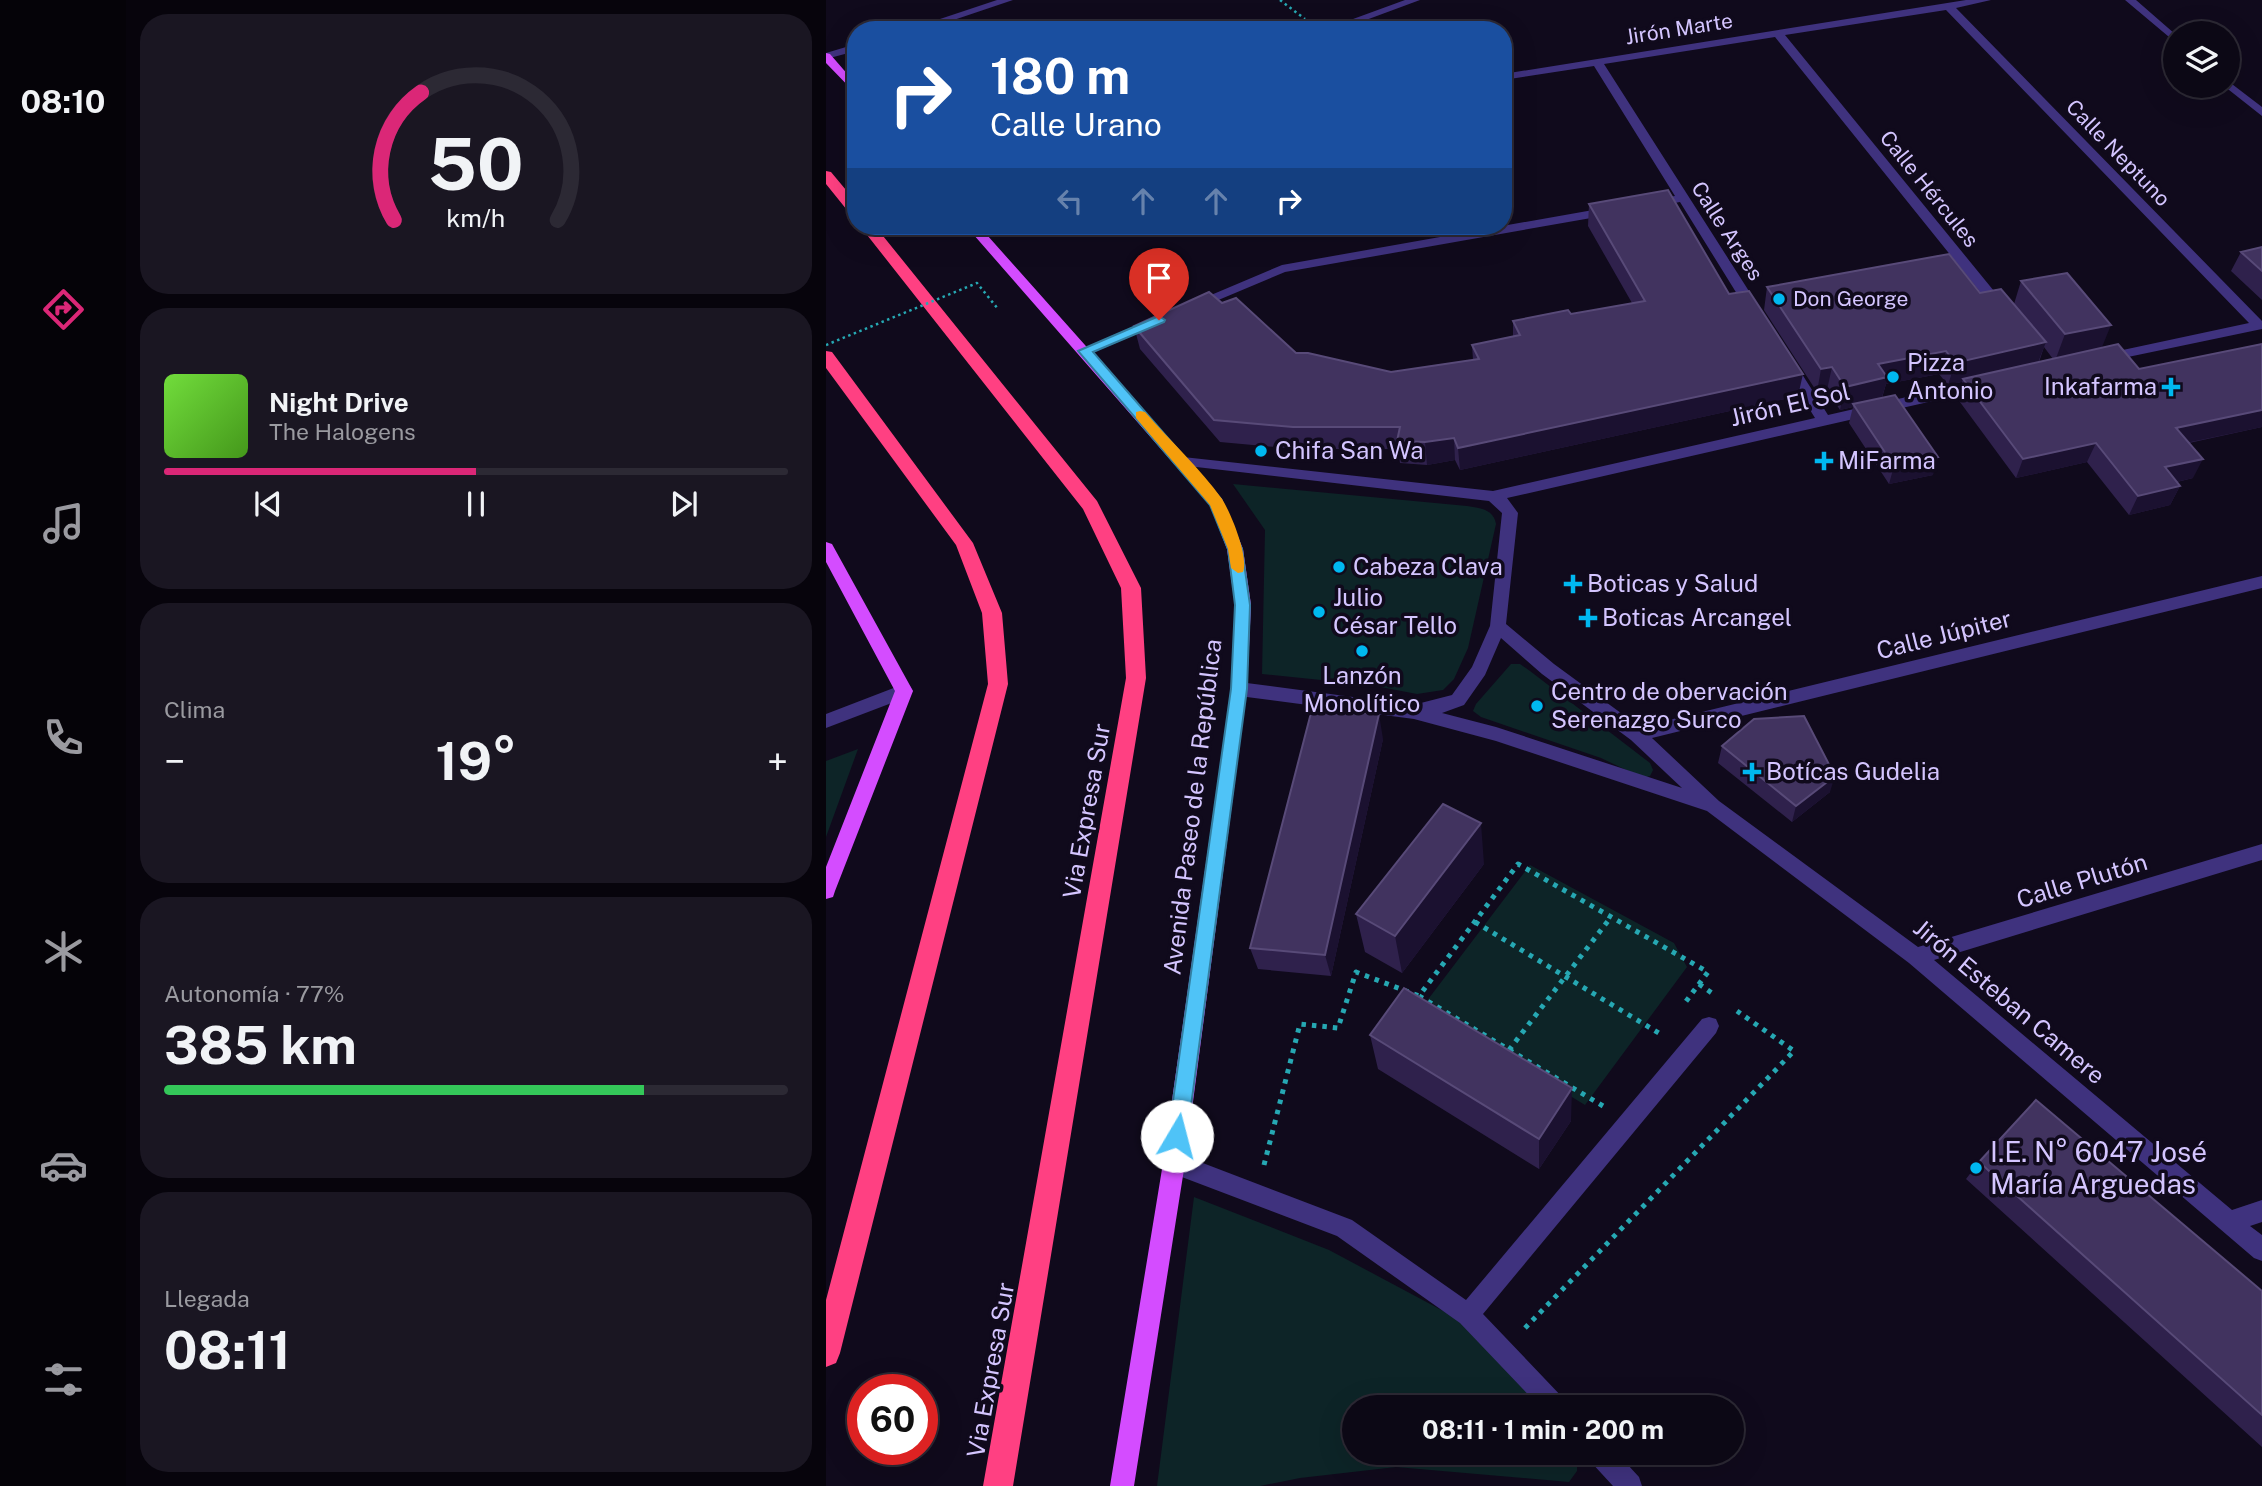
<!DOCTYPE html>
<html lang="es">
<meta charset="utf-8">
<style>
body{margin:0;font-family:"Public Sans",sans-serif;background:#1a1622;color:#f1f3f6;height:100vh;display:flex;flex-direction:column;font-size:26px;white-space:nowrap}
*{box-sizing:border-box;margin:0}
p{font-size:23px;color:#9a9aa0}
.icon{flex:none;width:38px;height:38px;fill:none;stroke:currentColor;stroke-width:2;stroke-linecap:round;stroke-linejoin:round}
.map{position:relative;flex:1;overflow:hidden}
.details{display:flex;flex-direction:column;gap:14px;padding:14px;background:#07040c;width:700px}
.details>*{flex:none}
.hud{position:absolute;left:21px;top:21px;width:665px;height:214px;border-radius:28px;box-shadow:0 7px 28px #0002,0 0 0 2px #2c2934;background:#1a4fa0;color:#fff;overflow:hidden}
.controls{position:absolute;left:1337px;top:21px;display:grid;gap:14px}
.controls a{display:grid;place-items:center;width:77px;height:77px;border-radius:50%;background:#0c0815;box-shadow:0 7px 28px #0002,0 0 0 2px #2c2934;font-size:35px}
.speed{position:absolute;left:21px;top:1374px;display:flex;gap:14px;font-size:35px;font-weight:700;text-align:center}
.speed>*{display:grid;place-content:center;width:91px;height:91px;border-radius:50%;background:#0c0815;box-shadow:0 7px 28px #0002,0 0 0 2px #2c2934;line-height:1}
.speed .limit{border:10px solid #d22;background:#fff;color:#111}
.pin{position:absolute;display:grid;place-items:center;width:60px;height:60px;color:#fff;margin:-72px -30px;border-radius:50% 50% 50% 0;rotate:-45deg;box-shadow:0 0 7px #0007}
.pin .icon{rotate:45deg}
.me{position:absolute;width:77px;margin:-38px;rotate:8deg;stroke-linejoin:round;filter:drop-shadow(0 0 5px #0008)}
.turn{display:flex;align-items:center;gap:24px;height:147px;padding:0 28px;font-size:32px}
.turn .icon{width:91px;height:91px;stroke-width:2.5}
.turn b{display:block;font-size:49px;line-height:60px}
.lanes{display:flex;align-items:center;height:66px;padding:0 28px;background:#0003;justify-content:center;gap:35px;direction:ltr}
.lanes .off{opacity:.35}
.big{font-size:52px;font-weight:700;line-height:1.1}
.details .card{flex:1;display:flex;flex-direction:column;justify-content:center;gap:10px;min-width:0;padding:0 24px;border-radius:28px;background:#1a1622}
.details .dial{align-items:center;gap:0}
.dial svg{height:182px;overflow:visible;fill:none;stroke:#2c2934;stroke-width:7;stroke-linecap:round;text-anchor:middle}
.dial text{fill:#f1f3f6;stroke:none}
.song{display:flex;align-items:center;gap:21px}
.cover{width:84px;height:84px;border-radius:10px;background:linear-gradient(135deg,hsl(100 70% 55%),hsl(100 70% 35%))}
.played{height:7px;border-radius:4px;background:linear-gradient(90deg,#db2777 50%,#2c2934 50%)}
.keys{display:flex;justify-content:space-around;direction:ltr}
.heat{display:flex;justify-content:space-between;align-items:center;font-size:38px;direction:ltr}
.charge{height:10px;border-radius:5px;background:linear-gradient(90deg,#34c759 77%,#2c2934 0)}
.trip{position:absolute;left:516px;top:1395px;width:402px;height:70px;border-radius:35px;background:#0c0815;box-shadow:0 7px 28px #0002,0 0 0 2px #2c2934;font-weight:700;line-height:70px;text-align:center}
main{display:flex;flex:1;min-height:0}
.menu{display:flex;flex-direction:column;width:126px;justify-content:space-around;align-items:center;background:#050308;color:#9a9aa0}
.menu .icon{width:49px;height:49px}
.menu .active{color:#db2777}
.menu b{font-size:32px;color:#f1f3f6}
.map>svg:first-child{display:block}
.green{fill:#0d2427}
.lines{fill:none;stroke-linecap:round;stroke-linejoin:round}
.path-far1{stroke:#26a8b3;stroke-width:2.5;stroke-dasharray:2.5 3.5;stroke-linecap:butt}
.path{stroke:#26a8b3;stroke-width:5;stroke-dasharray:4.5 6;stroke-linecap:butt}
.minor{fill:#3f327e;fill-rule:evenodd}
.major{fill:#d44cff;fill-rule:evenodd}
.highway{fill:#ff4082;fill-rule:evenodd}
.path-bridge{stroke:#26a8b3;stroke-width:2.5;stroke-dasharray:2.5 3.5;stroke-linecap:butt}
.wall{fill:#2f214c;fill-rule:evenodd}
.shaded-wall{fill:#1b1130}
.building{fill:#41335f;stroke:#584a78;stroke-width:2}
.route{fill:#4fc3f7;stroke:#337fa1;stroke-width:2}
.slow{fill:#f59e0b}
.poi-dot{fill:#00b8f0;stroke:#100a1c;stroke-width:2.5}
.labels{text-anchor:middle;stroke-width:7;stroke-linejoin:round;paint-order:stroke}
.far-street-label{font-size:21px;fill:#d4c5ff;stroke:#100a1c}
.far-poi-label{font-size:21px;fill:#d4c5ff;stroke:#100a1c;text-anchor:start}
.poi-label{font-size:24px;fill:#d4c5ff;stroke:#100a1c;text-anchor:start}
.street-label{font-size:24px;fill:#d4c5ff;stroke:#100a1c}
.near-poi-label{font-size:28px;fill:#d4c5ff;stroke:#100a1c;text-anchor:start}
</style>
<main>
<nav class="menu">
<b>08:10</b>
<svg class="icon active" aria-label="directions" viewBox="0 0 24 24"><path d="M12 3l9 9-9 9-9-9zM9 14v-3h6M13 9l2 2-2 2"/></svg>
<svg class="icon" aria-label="music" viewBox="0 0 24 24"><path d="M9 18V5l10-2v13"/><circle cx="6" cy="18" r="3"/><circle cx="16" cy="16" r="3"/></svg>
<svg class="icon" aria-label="phone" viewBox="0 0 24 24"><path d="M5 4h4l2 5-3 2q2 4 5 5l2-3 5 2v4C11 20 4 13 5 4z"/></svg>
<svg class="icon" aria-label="climate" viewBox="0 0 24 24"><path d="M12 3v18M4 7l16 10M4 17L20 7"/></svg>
<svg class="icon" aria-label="car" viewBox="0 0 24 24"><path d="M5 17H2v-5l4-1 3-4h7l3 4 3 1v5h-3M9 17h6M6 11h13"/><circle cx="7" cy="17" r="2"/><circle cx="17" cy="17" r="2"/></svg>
<svg class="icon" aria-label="filters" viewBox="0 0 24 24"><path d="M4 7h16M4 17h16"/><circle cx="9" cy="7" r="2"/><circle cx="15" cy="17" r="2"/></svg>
</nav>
<section class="details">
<div class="card dial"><svg viewBox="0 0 100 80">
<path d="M14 69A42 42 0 1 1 86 69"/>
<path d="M14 69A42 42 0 0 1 26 13" stroke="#db2777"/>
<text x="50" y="56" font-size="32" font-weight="700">50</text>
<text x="50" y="72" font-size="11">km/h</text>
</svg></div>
<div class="card">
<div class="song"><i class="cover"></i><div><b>Night Drive</b><p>The Halogens</p></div></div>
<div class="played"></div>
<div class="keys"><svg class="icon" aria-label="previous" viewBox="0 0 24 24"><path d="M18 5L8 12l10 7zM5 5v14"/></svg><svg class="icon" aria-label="pause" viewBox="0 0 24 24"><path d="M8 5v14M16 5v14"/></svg><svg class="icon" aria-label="next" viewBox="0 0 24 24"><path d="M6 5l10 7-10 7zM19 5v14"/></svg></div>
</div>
<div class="card"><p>Clima</p>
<div class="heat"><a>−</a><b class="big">19°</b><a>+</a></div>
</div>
<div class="card"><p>Autonomía · 77%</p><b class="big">385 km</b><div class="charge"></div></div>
<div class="card"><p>Llegada</p><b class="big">08:11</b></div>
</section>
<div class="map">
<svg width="1436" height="1486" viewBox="0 0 1436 1486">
<rect width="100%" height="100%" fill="#100a1c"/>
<!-- green -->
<path class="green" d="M407,484L641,506C653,508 668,509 670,524L642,648L628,679L617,690L591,694L544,685L436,674L439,530Z
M685,664H694L704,671L824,763L827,770L824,776L817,778L775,758L655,717L647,711L650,704Z
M32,749L0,837V761Z
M704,865L848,943L861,967L759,1105L597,1006Z
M368,1197L503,1250L636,1321L717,1407H528V1452H751V1471L743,1482L570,1467L474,1478L434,1486H331Z"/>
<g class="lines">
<!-- path-far1 -->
<path class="path-far1" d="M454,0L479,19"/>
<!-- path -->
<path class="path" d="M649,922L836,1035
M873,984L890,996
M683,1050L785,917
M777,1106L593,996L692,864L882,972L858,1004
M438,1165L474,1024L512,1028L530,972L593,996
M699,1328L968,1051L911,1011"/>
<!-- minor -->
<path class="minor" d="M171,0H187L98,30H81Z
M579,0H594L513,30H497Z
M1140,0H1165L1130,8L1436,321V329L1278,362L1273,361V355L1278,354L1423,323L1120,10L959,35L1181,307V313H1171L949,37L778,64L935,310L928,314L921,310L854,202L826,207L820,203L822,200L849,196L768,66L677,80V74Z
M1299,0H1310L1349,34V42Z
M30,44V51L0,59V53Z
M1402,81L1436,107V116L1398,86H1402Z
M784,207L790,211L788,214L459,272L371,309L366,310L359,306L456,265Z
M331,316L338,320L336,323L264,354L259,355L252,351Z
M962,359L967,360L1002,415L1155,380L1162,385L1155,390L681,498L692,513L680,624L728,664L814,727L1436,576V588L826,738L893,801L1092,947L1436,844V860L1108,960L1406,1210L1436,1200V1222L1424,1226L1436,1235V1261L1428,1258L1083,963L881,811L670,741L588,719L413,696L407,694L405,689L407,684L413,682L587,705L626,695L646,667L664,626L676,513L663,501L353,465L346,460L348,456L667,491L989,418L955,363ZM675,638L716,674L805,740L856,788L670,727L616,713L638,705L659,675Z
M78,684L84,686L87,691L84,696L0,728V714Z
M883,1017L890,1019L893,1026L890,1033L657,1314L738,1399L742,1407H714L634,1323L511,1236L340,1171L337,1163L340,1155L348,1152L526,1220L640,1300L876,1019Z
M761,1452H790L813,1477L816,1486H787L764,1461Z"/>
<!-- major -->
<path class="major" d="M0,53L4,54L30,84V94L0,63Z
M140,226H153L396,499L417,549L425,605L421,689L359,1163L308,1486H284L337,1163L405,689L409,605L401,549L384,505Z
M0,542L6,544L87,691L9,891L7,897L0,899V867L69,691L0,562Z"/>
<!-- highway -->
<path class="highway" d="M0,171L5,172L30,202V216L25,215L0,184Z
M34,226H49L271,501L315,588L320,678L187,1486H157L300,678L295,588L257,509Z
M0,351L6,352L147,543L176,613L182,684L14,1353L10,1363L0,1367V1300L162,684L156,613L130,545L0,368Z"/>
<!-- path-bridge -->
<path class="path-bridge" d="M0,345L151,283L172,309"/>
</g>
<!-- wall -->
<path class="wall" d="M763,204L903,294L972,396L634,470L629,460L601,465L574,463L572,449H471L394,442L314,349L308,326L396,303L470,353L565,372L647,360L646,345L687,336V321L745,314L806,303L762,226Z
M1436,247V300L1405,271L1415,252Z
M1195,281L1275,348L1313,369L1436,344V427L1363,443L1367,478L1351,482L1354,486L1344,505L1303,515L1261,462L1190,478L1131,398L1136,382L1122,385L1113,374L1060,384L1056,398L1107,475L1063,484L1023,423L1027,407L1014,410L1001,390L991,392L938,310L941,287L1188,304ZM1218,347L1227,359L1213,362Z
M557,739L505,976L432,969L424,948Z
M896,746L1004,792L966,822L892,763Z
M658,864L576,973L539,952L530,914Z
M544,1035L745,1121L713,1169L552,1069Z
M1153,1162L1436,1291V1447L1140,1179Z"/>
<!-- shaded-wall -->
<path class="shaded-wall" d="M1285,325L1274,352L1229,361L1239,334Z
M1220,342L1211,365L1137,379L1136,382L1122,385L1129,363Z
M1120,351L1113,374L1060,384L1055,400L1027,404V407L1014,410L1019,387L1052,364Z
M1006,367L1001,390L991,392L995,369Z
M977,374L972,396L634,470L632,448Z
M1436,410V427L1341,447L1350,428Z
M628,438L629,460L601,465L599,442Z
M1270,443L1261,462L1190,478L1197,459Z
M1112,457L1107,475L1063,484L1068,466Z
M1377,459L1367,478L1329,487L1339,467Z
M1354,486L1344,505L1303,515L1312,496Z
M553,714L557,739L505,976L499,955Z
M1009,776L1004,792L966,822L970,806Z
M655,823L658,864L576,973L569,936Z
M746,1088L745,1121L713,1169V1139Z"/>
<!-- building -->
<path class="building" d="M842,190L903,294L923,291L977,374L632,448L628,438L599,442L571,441L574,427H467L388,420L308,326L383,292L396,303L410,298L470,353H482L565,372L653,359L646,345L694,335L687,321L742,310L745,314L819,301L763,204Z
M1436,247V271L1415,252Z
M1123,254L1154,293L1175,289L1220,342L1129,363L1120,351L1052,364L1061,377L1019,387L1006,367L995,369L941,287Z
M1241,273L1285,325L1239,334L1195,281Z
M1292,344L1313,369L1436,344V410L1350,428L1377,459L1339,467L1354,486L1312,496L1270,443L1197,459L1137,379Z
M1069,395L1112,457L1068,466L1027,404Z
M486,709L553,714L499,955L424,948Z
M978,716L1009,776L970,806L896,746L928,719Z
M617,804L655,823L569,936L530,914Z
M578,988L746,1088L713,1139L544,1035Z
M1210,1100L1436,1291V1415L1153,1162Z"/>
<!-- route -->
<path class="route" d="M333,316L339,320L338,322L267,352L395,499L416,549L424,605L421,689L361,1136L358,1143L351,1146L345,1143L342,1136L405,689L409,605L402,549L384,505L252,351Z"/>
<!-- slow -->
<path class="slow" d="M314,411L319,412C344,441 374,468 396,499C405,513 423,557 417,572L412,573L405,568L402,549L384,505L310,418V412Z"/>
<!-- markers -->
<g class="poi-dot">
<circle cx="953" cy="299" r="7"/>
<circle cx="1067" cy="377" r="7"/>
<path d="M1341.5 376.5h7v7h7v7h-7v7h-7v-7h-7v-7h7z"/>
<circle cx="435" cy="451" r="7"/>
<path d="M994.5 450.5h7v7h7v7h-7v7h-7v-7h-7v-7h7z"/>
<circle cx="513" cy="567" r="7"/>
<path d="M743.5 573.5h7v7h7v7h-7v7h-7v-7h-7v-7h7z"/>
<circle cx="493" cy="612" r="7"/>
<path d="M758.5 607.5h7v7h7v7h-7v7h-7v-7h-7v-7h7z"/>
<circle cx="536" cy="651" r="7"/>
<circle cx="711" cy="706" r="7"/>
<path d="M922.5 761.5h7v7h7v7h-7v7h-7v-7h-7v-7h7z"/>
<circle cx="1150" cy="1168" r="7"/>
</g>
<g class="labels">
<!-- far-street labels -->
<g class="far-street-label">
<text transform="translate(853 29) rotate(-9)" y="7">Jirón Marte</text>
<text transform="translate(1292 153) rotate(46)" y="7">Calle Neptuno</text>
<text transform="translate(1103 189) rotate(51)" y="7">Calle Hércules</text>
<text transform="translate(901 231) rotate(57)" y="7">Calle Arges</text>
</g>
<!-- far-poi labels -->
<g class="far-poi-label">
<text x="967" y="306">Don George</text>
</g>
<!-- poi labels -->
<g class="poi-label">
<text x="1081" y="371">Pizza<tspan x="1081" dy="28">Antonio</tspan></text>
<text x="1331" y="395" text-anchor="end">Inkafarma</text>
<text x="449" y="459">Chifa San Wa</text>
<text x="1012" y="469">MiFarma</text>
<text x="527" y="575">Cabeza Clava</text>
<text x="761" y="592">Boticas y Salud</text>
<text x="507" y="606">Julio<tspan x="507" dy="28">César Tello</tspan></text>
<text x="776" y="626">Boticas Arcangel</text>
<text x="536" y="684" text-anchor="middle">Lanzón<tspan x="536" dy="28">Monolítico</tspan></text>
<text x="725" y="700">Centro de obervación<tspan x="725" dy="28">Serenazgo Surco</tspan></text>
<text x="940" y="780">Botícas Gudelia</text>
</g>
<!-- street labels -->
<g class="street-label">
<text transform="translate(964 405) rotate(-13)" y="8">Jirón El Sol</text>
<text transform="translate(1118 635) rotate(-14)" y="8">Calle Júpiter</text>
<text transform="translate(367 807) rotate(-83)" y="8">Avenida Paseo de la República</text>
<text transform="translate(261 811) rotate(-80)" y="8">Via Expresa Sur</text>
<text transform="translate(1256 881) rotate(-17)" y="8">Calle Plutón</text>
<text transform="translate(1183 1002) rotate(40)" y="8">Jirón Esteban Camere</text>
<text transform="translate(165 1370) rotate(-80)" y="8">Via Expresa Sur</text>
</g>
<!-- near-poi labels -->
<g class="near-poi-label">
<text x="1164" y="1162">I.E. N° 6047 José<tspan x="1164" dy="32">María Arguedas</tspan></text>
</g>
</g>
</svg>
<div class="controls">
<a><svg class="icon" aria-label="layers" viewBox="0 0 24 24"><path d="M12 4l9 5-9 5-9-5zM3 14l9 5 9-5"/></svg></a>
</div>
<div class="speed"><div class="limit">60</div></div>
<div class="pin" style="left:333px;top:320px;background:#d93025"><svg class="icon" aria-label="arrive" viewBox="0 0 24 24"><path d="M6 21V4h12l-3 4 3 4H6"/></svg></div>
<svg class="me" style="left:351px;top:1136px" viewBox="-20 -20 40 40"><circle r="19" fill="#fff"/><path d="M0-13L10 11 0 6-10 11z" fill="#4fc3f7"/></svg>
<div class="trip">08:11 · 1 min · 200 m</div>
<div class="hud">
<div class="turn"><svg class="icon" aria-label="right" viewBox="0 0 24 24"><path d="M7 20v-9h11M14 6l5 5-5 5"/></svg><div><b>180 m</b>Calle Urano</div></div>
<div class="lanes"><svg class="icon off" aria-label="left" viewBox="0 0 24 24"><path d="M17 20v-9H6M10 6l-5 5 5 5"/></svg><svg class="icon off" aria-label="ahead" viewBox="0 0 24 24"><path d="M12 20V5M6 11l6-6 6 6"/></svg><svg class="icon off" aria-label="ahead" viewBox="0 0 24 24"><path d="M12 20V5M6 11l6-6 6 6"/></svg><svg class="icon" aria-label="right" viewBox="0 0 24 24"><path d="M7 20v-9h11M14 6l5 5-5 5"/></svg></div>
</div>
</div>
</main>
